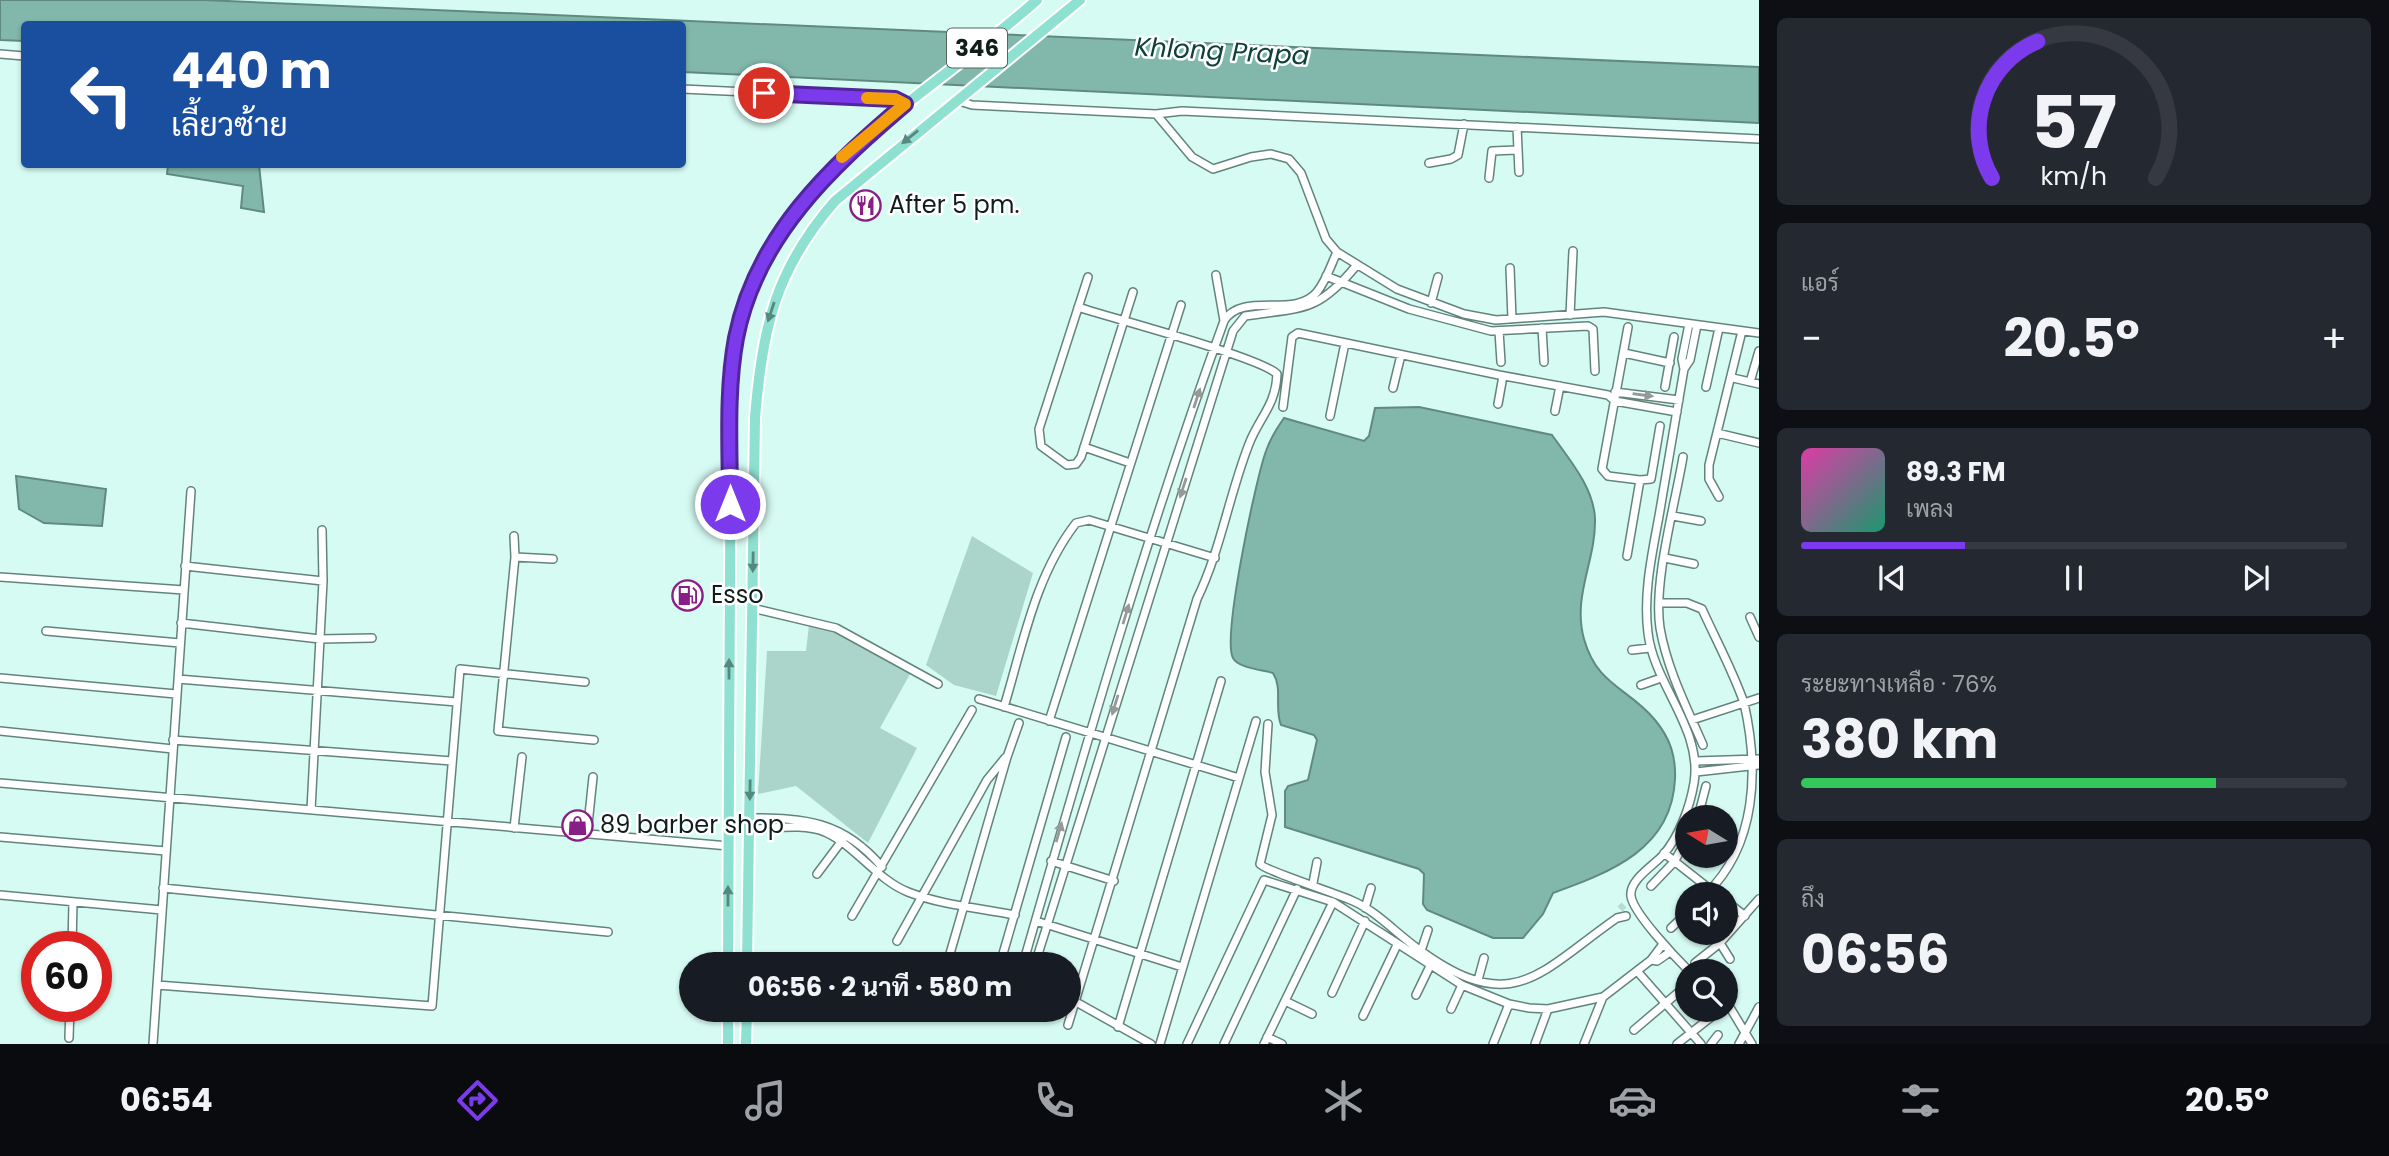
<!DOCTYPE html>
<html lang="th">
<meta charset="utf-8">
<style>
body{margin:0;font-family:Poppins,Sarabun,sans-serif;background:#242831;color:#f1f3f6;height:100vh;display:flex;flex-direction:column;font-size:26px;white-space:nowrap}
*{box-sizing:border-box;margin:0}
p{font-size:23px;color:#9ea1a6}
.icon{flex:none;width:38px;height:38px;fill:none;stroke:currentColor;stroke-width:2;stroke-linecap:round;stroke-linejoin:round}
.map{position:relative;flex:1;overflow:hidden}
.panel{display:flex;flex-direction:column;gap:18px;padding:18px;background:#0d0f14;width:630px}
.panel>*{flex:none}
.top-card{position:absolute;left:21px;top:21px;width:665px;height:147px;border-radius:7px;box-shadow:0 2px 5px #0004;background:#1a4fa0;color:#fff;overflow:hidden}
.needle{width:46px;rotate:281deg}
.fabs{position:absolute;left:1675px;top:805px;display:grid;gap:14px}
.fabs a{display:grid;place-items:center;width:63px;height:63px;border-radius:50%;background:#171b24;box-shadow:0 2px 5px #0004;font-size:35px}
.speed{position:absolute;left:21px;top:931px;display:flex;gap:14px;font-size:35px;font-weight:700;text-align:center}
.speed>*{display:grid;place-content:center;width:91px;height:91px;border-radius:50%;background:#171b24;box-shadow:0 2px 5px #0004;line-height:1}
.speed .limit{border:10px solid #d22;background:#fff;color:#111}
.pin{position:absolute;display:grid;place-items:center;width:60px;height:60px;color:#fff;margin:-30px;border:4px solid #fff;border-radius:50%;box-shadow:0 2px 7px #0007}
.me{position:absolute;width:77px;margin:-38px;rotate:0deg;stroke-linejoin:round;filter:drop-shadow(0 0 5px #0008)}
.turn{display:flex;align-items:center;gap:24px;height:147px;padding:0 35px;font-size:32px}
.turn .icon{width:91px;height:91px;stroke-width:2.5}
.turn b{display:block;font-size:49px;line-height:60px}
.big{font-size:52px;font-weight:700;line-height:1.1}
.panel .widget{flex:1;display:flex;flex-direction:column;justify-content:center;gap:10px;min-width:0;padding:0 24px;border-radius:10px;background:#242831}
.panel .dial{align-items:center;gap:0}
.dial svg{height:182px;overflow:visible;fill:none;stroke:#363941;stroke-width:7;stroke-linecap:round;text-anchor:middle}
.dial text{fill:#f1f3f6;stroke:none}
.song{display:flex;align-items:center;gap:21px}
.cover{width:84px;height:84px;border-radius:10px;background:linear-gradient(135deg,hsl(320 70% 55%),hsl(160 70% 35%))}
.played{height:7px;border-radius:4px;background:linear-gradient(90deg,#7c3aed 30%,#363941 30%)}
.keys{display:flex;justify-content:space-around;direction:ltr}
.heat{display:flex;justify-content:space-between;align-items:center;font-size:38px;direction:ltr}
.charge{height:10px;border-radius:5px;background:linear-gradient(90deg,#34c759 76%,#363941 0)}
.trip{position:absolute;left:679px;top:952px;width:402px;height:70px;border-radius:35px;background:#171b24;box-shadow:0 2px 5px #0004;font-weight:700;line-height:70px;text-align:center}
.tabs{display:flex;height:112px;justify-content:space-around;align-items:center;background:#090b0e;color:#9ea1a6}
.tabs .icon{width:49px;height:49px}
.tabs .active{color:#7c3aed}
.tabs b{font-size:32px;color:#f1f3f6}
main{display:flex;flex:1;min-height:0}
.map>svg:first-child{display:block}
.grass{fill:#abd5ca}
.water{fill:#82b8ab;stroke:#608a80;stroke-width:2}
.lines{fill:none;stroke-linecap:round;stroke-linejoin:round}
.street-tunnel{stroke:#b8dad2;stroke-width:7;stroke-dasharray:7 3.5;stroke-linecap:butt}
.street-casing{stroke:#63847c;stroke-width:10}
.primary-casing{stroke:#fff;stroke-width:14}
.street{stroke:#fff;stroke-width:7}
.primary{stroke:#8ee0d1;stroke-width:10}
.oneway{fill:#55897f}
.oneway2{fill:#939a98}
.route-casing{stroke:#51269a;stroke-width:18}
.route{stroke:#7c3aed;stroke-width:12}
.slow{stroke:#f59e0b;stroke-width:12}
.labels{text-anchor:middle;stroke-width:5;stroke-linejoin:round;paint-order:stroke}
.shield{fill:#fff;stroke:#58625f;stroke-width:2}
.shield-label{font-size:23px;font-weight:bold;fill:#101e1b}
.poi-label{font-size:24px;fill:#101e1b;stroke:#fff;text-anchor:start}
.water-label{font-size:26px;font-style:italic;fill:#104138;stroke:#fff}
</style>
<main>
<div class="map">
<svg width="1759" height="1044" viewBox="0 0 1759 1044">
<rect width="100%" height="100%" fill="#d6fbf2"/>
<!-- grass -->
<path class="grass" d="M972,536L1033,573L996,696L954,685L926,665Z
M809,625L845,635L910,674L880,728L917,748L868,843L796,786L758,794L767,651H806Z"/>
<!-- water -->
<path class="water" d="M0,0H204L1759,67V123L683,72L682,24H24V41L0,40Z
M168,165H259L264,212L241,208L243,186L167,174Z
M1419,407L1552,435C1569,459 1594,488 1595,519C1596,561 1572,596 1584,639C1597,686 1629,688 1655,720C1670,738 1676,756 1675,779C1672,849 1611,872 1553,893L1543,914L1523,938H1493L1427,910L1423,904L1424,874L1419,869L1285,827V791L1288,786L1308,780L1317,740L1314,735L1281,725C1274,707 1283,689 1273,673C1263,670 1238,668 1233,658C1222,638 1256,478 1266,451C1270,439 1277,428 1284,418L1364,441L1369,436L1375,408Z
M16,476L106,489L102,526L44,523L19,509Z"/>
<g class="lines">
<!-- street-tunnel -->
<path class="street-tunnel" d="M1620,909L1624,905"/>
<defs>
<path id="street" d="M0,54L24,56
M682,89L895,99L905,104
M956,100L972,105L1156,114L1192,157L1213,169L1251,157L1271,154L1289,159L1301,173L1326,239L1337,252L1397,289L1464,314L1496,320L1604,312L1759,333
M1156,114L1182,111L1759,139
M1517,127L1519,172
M1429,163L1451,159L1458,155L1464,124
M1489,178L1492,151L1516,150
M1510,268L1512,319
M1216,275L1224,321
M1326,276L1409,309L1491,331L1588,326L1593,329L1595,371
M1088,277L1039,429L1041,446L1067,465L1076,464L1081,457L1133,292
M1431,303L1438,277
M1570,315L1573,251
M1542,328L1544,362
M1499,331L1501,362
M1624,353L1670,363
M1684,369L1682,359L1689,324
M1733,378L1759,384
M1750,382L1759,351
M1665,387L1674,337
M1706,387L1719,328
M1393,388L1401,355
M1615,392L1679,400
M1498,404L1503,376
M1283,407L1292,337L1298,333L1499,375L1608,395L1615,401L1677,412
M1555,411L1560,386
M1330,416L1345,343
M1717,433L1759,443
M1084,447L1130,463
M1683,457C1675,505 1653,582 1660,628C1667,669 1687,708 1703,745
M1640,480L1651,479L1660,426
M1719,497L1709,479V465L1742,331
M1673,516L1701,521
M514,536L515,557L498,731L594,740
M1627,556L1640,480L1608,476L1602,469L1628,327
M515,557L553,559
M1665,558L1694,564
M185,566L323,581
M0,577L184,590
M1659,603H1687L1702,609C1716,640 1733,671 1744,703C1759,769 1757,845 1706,894
M752,608L836,628L938,684
M1750,617L1759,637
M181,623L320,639L372,638
M46,631L180,643
M1632,650L1650,648
M0,678L176,694
M178,679L457,702
M1641,685L1661,678
M979,699L1239,778
M1004,707C1023,644 1035,576 1076,523L1089,520L1215,558
M1692,720L1759,698
M1049,721L1181,305
M1268,724L1265,772L1272,815L1260,864C1264,870 1338,894 1353,901C1376,911 1396,933 1417,948C1513,1019 1538,973 1617,918L1626,916
M0,731L173,749
M173,740L452,761
M1696,761L1758,759
M1696,772L1759,765
M0,783L729,846
M311,810L323,581L322,530
M1698,817L1706,786
M749,818C806,818 843,821 882,867
M514,828L522,757
M749,829C772,829 803,823 825,832C856,846 876,879 908,892C941,905 980,908 1015,915
M587,834L593,777
M0,837L166,851
M1664,853L1716,894
M1051,861L1114,881
M817,874L844,838
M1313,883L1317,862
M1651,886L1674,862L1687,839
M163,888L608,932
M0,895L162,910
M1726,901L1745,916
M1365,908L1371,888
M852,916L972,710
M1036,921L1182,967
M1671,928L1687,913
M897,941L987,780L1005,758
M1720,943L1730,959
M72,947L73,902
M1421,951L1428,930
M1651,960L1657,961L1670,952
M1695,963L1720,943L1759,899
M947,964L1007,757L1019,723
M1000,964L1066,737
M1023,964C1085,748 1147,532 1224,321C1242,291 1295,319 1317,292C1326,281 1331,265 1337,252
M1035,964L1233,331L1245,316C1302,307 1316,314 1356,266
M1637,971L1701,1044
M1689,971C1676,958 1633,913 1631,896C1629,880 1653,866 1663,855C1679,837 1690,807 1694,783C1703,729 1654,685 1648,633C1643,594 1652,554 1659,516C1667,467 1676,418 1684,369L1690,360L1697,325
M1478,980L1484,958
M157,985L432,1006L460,669L585,682
M1332,993L1365,921
M1416,995L1430,966
M1069,998L1151,1044
M1285,1001L1312,1014
M1726,1001L1752,1044
M1451,1009L1462,985
M1010,1010L1015,1016L1021,1010
M1363,1016L1397,945
M1068,1025L1197,599C1221,549 1229,495 1249,444C1259,418 1276,405 1277,374C1260,357 1111,318 1078,307
M1118,1027L1221,681
M1634,1030L1687,985
M1267,1037L1282,1044
M69,1038L70,1006
M153,1044L191,491
M1160,1044L1256,721
M1187,1044L1264,880L1333,902L1462,985L1509,1004L1529,1008L1548,1009L1603,997L1651,960L1663,944
M1224,1044L1297,889
M1264,1044L1333,902
M1493,1044L1509,1004
M1535,1044L1548,1009
M1584,1044L1603,997
M1677,1044L1720,1010
M1711,1044L1718,1035
M1739,1044L1759,1007"/>
<path id="primary" d="M728,964L731,387C749,181 900,121 1037,0
M747,964L755,418C762,329 775,270 835,201L1080,0
M728,1044V1010
M746,1044L747,1010"/>
</defs>
<!-- street casing -->
<use href="#street" class="street-casing"/>
<!-- primary casing -->
<use href="#primary" class="primary-casing"/>
<!-- street -->
<use href="#street" class="street"/>
<!-- primary -->
<use href="#primary" class="primary"/>
</g>
<!-- one-way arrows -->
<defs><path id="oneway-solid" d="M-6-.8H1V-3.2L6.5 0L1 3.2V.8H-6Z" transform="scale(1.75)"/></defs>
<g class="oneway">
<use href="#oneway-solid" transform="translate(910 137) rotate(141)"/>
<use href="#oneway-solid" transform="translate(771 312) rotate(108)"/>
<use href="#oneway-solid" transform="translate(753 562) rotate(91)"/>
<use href="#oneway-solid" transform="translate(729 669) rotate(-90)"/>
<use href="#oneway-solid" transform="translate(750 790) rotate(91)"/>
<use href="#oneway-solid" transform="translate(728 896) rotate(-90)"/>
</g>
<g class="oneway2">
<use href="#oneway-solid" transform="translate(1643 395) rotate(8)"/>
<use href="#oneway-solid" transform="translate(1197 398) rotate(-72)"/>
<use href="#oneway-solid" transform="translate(1183 488) rotate(108)"/>
<use href="#oneway-solid" transform="translate(1126 614) rotate(-73)"/>
<use href="#oneway-solid" transform="translate(1115 705) rotate(107)"/>
<use href="#oneway-solid" transform="translate(1059 832) rotate(-74)"/>
</g>
<g class="lines">
<defs>
<path id="route" d="M730,504C730,449 726,392 736,338C756,236 830,168 905,104L895,99L764,93"/>
</defs>
<!-- route casing -->
<use href="#route" class="route-casing"/>
<!-- route -->
<use href="#route" class="route"/>
<!-- slow -->
<path class="slow" d="M842,157L905,104L895,99L867,98"/>
</g>
<!-- icons -->
<defs>
<symbol id="restaurant-ring" viewBox="-11 -11 22 22"><circle r="9.5" fill="#fff" stroke="#871f87" stroke-width="1.5"/><path d="M-5-6h1v4h1v-4h1v4h1v-4h1v5L-1.5 .5V6h-2V.5L-5-1ZM5-6V6H3V1.5H1.5Q1.5-4 5-6Z" fill="#871f87"/></symbol>
<symbol id="fuel-ring" viewBox="-11 -11 22 22"><circle r="9.5" fill="#fff" stroke="#871f87" stroke-width="1.5"/><path d="M-5.5-6h7V0h2V4h1.3V-2.5L3-4.5l.8-.8L6-3V5H2.5V1h-1V6h-7ZM-4.2-4.7v3.2H.2V-4.7Z" fill="#871f87"/></symbol>
<symbol id="shop-ring" viewBox="-11 -11 22 22"><circle r="9.5" fill="#fff" stroke="#871f87" stroke-width="1.5"/><path d="M-5-2.5h2.3a2.7 3.5 0 0 1 5.4 0H5L5.5 6h-11ZM-1.5-2.5h3a1.5 2.3 0 0 0-3 0Z" fill="#871f87"/></symbol>
</defs>
<g fill-rule="evenodd">
<use href="#restaurant-ring" x="848" y="188" width="35" height="35"/>
<use href="#fuel-ring" x="670" y="578" width="35" height="35"/>
<use href="#shop-ring" x="560" y="808" width="35" height="35"/>
</g>
<g class="labels">
<!-- shield labels -->
<rect class="shield" x="947" y="28.5" width="60" height="39" rx="5"/>
<g class="shield-label">
<text x="977" y="56">346</text>
</g>
<!-- poi labels -->
<g class="poi-label">
<text x="889" y="213">After 5 pm.</text>
<text x="711" y="603">Esso</text>
<text x="600" y="833">89 barber shop</text>
</g>
<!-- water labels -->
<g class="water-label">
<text transform="translate(1222 51) rotate(3)" y="9">Khlong Prapa</text>
</g>
</g>
</svg>
<div class="fabs">
<a><svg class="needle" viewBox="-14 -14 28 28"><path d="M0-13l5 13h-10z" fill="#e53935"/><path d="M0 13l5-13h-10z" fill="#9ea1a6"/></svg></a>
<a><svg class="icon" aria-label="sound" viewBox="0 0 24 24"><path d="M4 9h4l5-4v14l-5-4H4zM17 9q2 3 0 6"/></svg></a>
<a><svg class="icon" aria-label="search" viewBox="0 0 24 24"><circle cx="10" cy="10" r="6"/><path d="M15 15l6 6"/></svg></a>
</div>
<div class="speed"><div class="limit">60</div></div>
<div class="pin" style="left:764px;top:93px;background:#d93025"><svg class="icon" aria-label="arrive" viewBox="0 0 24 24"><path d="M6 21V4h12l-3 4 3 4H6"/></svg></div>
<svg class="me" style="left:730px;top:504px" viewBox="-20 -20 40 40"><circle r="17" fill="#7c3aed" stroke="#fff" stroke-width="3"/><path d="M0-11L8 9 0 5-8 9z" fill="#fff"/></svg>
<div class="trip">06:56 · 2 นาที · 580 m</div>
<div class="top-card">
<div class="turn"><svg class="icon" aria-label="left" viewBox="0 0 24 24"><path d="M17 20v-9H6M10 6l-5 5 5 5"/></svg><div><b>440 m</b>เลี้ยวซ้าย</div></div>
</div>
</div>
<section class="panel">
<div class="widget dial"><svg viewBox="0 0 100 80">
<path d="M14 69A42 42 0 1 1 86 69"/>
<path d="M14 69A42 42 0 0 1 34 9" stroke="#7c3aed"/>
<text x="50" y="56" font-size="32" font-weight="700">57</text>
<text x="50" y="72" font-size="11">km/h</text>
</svg></div>
<div class="widget"><p>แอร์</p>
<div class="heat"><a>−</a><b class="big">20.5°</b><a>+</a></div>
</div>
<div class="widget">
<div class="song"><i class="cover"></i><div><b>89.3 FM</b><p>เพลง</p></div></div>
<div class="played"></div>
<div class="keys"><svg class="icon" aria-label="previous" viewBox="0 0 24 24"><path d="M18 5L8 12l10 7zM5 5v14"/></svg><svg class="icon" aria-label="pause" viewBox="0 0 24 24"><path d="M8 5v14M16 5v14"/></svg><svg class="icon" aria-label="next" viewBox="0 0 24 24"><path d="M6 5l10 7-10 7zM19 5v14"/></svg></div>
</div>
<div class="widget"><p>ระยะทางเหลือ · 76%</p><b class="big">380 km</b><div class="charge"></div></div>
<div class="widget"><p>ถึง</p><b class="big">06:56</b></div>
</section>
</main>
<nav class="tabs">
<b>06:54</b>
<svg class="icon active" aria-label="directions" viewBox="0 0 24 24"><path d="M12 3l9 9-9 9-9-9zM9 14v-3h6M13 9l2 2-2 2"/></svg>
<svg class="icon" aria-label="music" viewBox="0 0 24 24"><path d="M9 18V5l10-2v13"/><circle cx="6" cy="18" r="3"/><circle cx="16" cy="16" r="3"/></svg>
<svg class="icon" aria-label="phone" viewBox="0 0 24 24"><path d="M5 4h4l2 5-3 2q2 4 5 5l2-3 5 2v4C11 20 4 13 5 4z"/></svg>
<svg class="icon" aria-label="climate" viewBox="0 0 24 24"><path d="M12 3v18M4 7l16 10M4 17L20 7"/></svg>
<svg class="icon" aria-label="car" viewBox="0 0 24 24"><path d="M5 17H2v-5l4-1 3-4h7l3 4 3 1v5h-3M9 17h6M6 11h13"/><circle cx="7" cy="17" r="2"/><circle cx="17" cy="17" r="2"/></svg>
<svg class="icon" aria-label="filters" viewBox="0 0 24 24"><path d="M4 7h16M4 17h16"/><circle cx="9" cy="7" r="2"/><circle cx="15" cy="17" r="2"/></svg>
<b>20.5°</b>
</nav>
